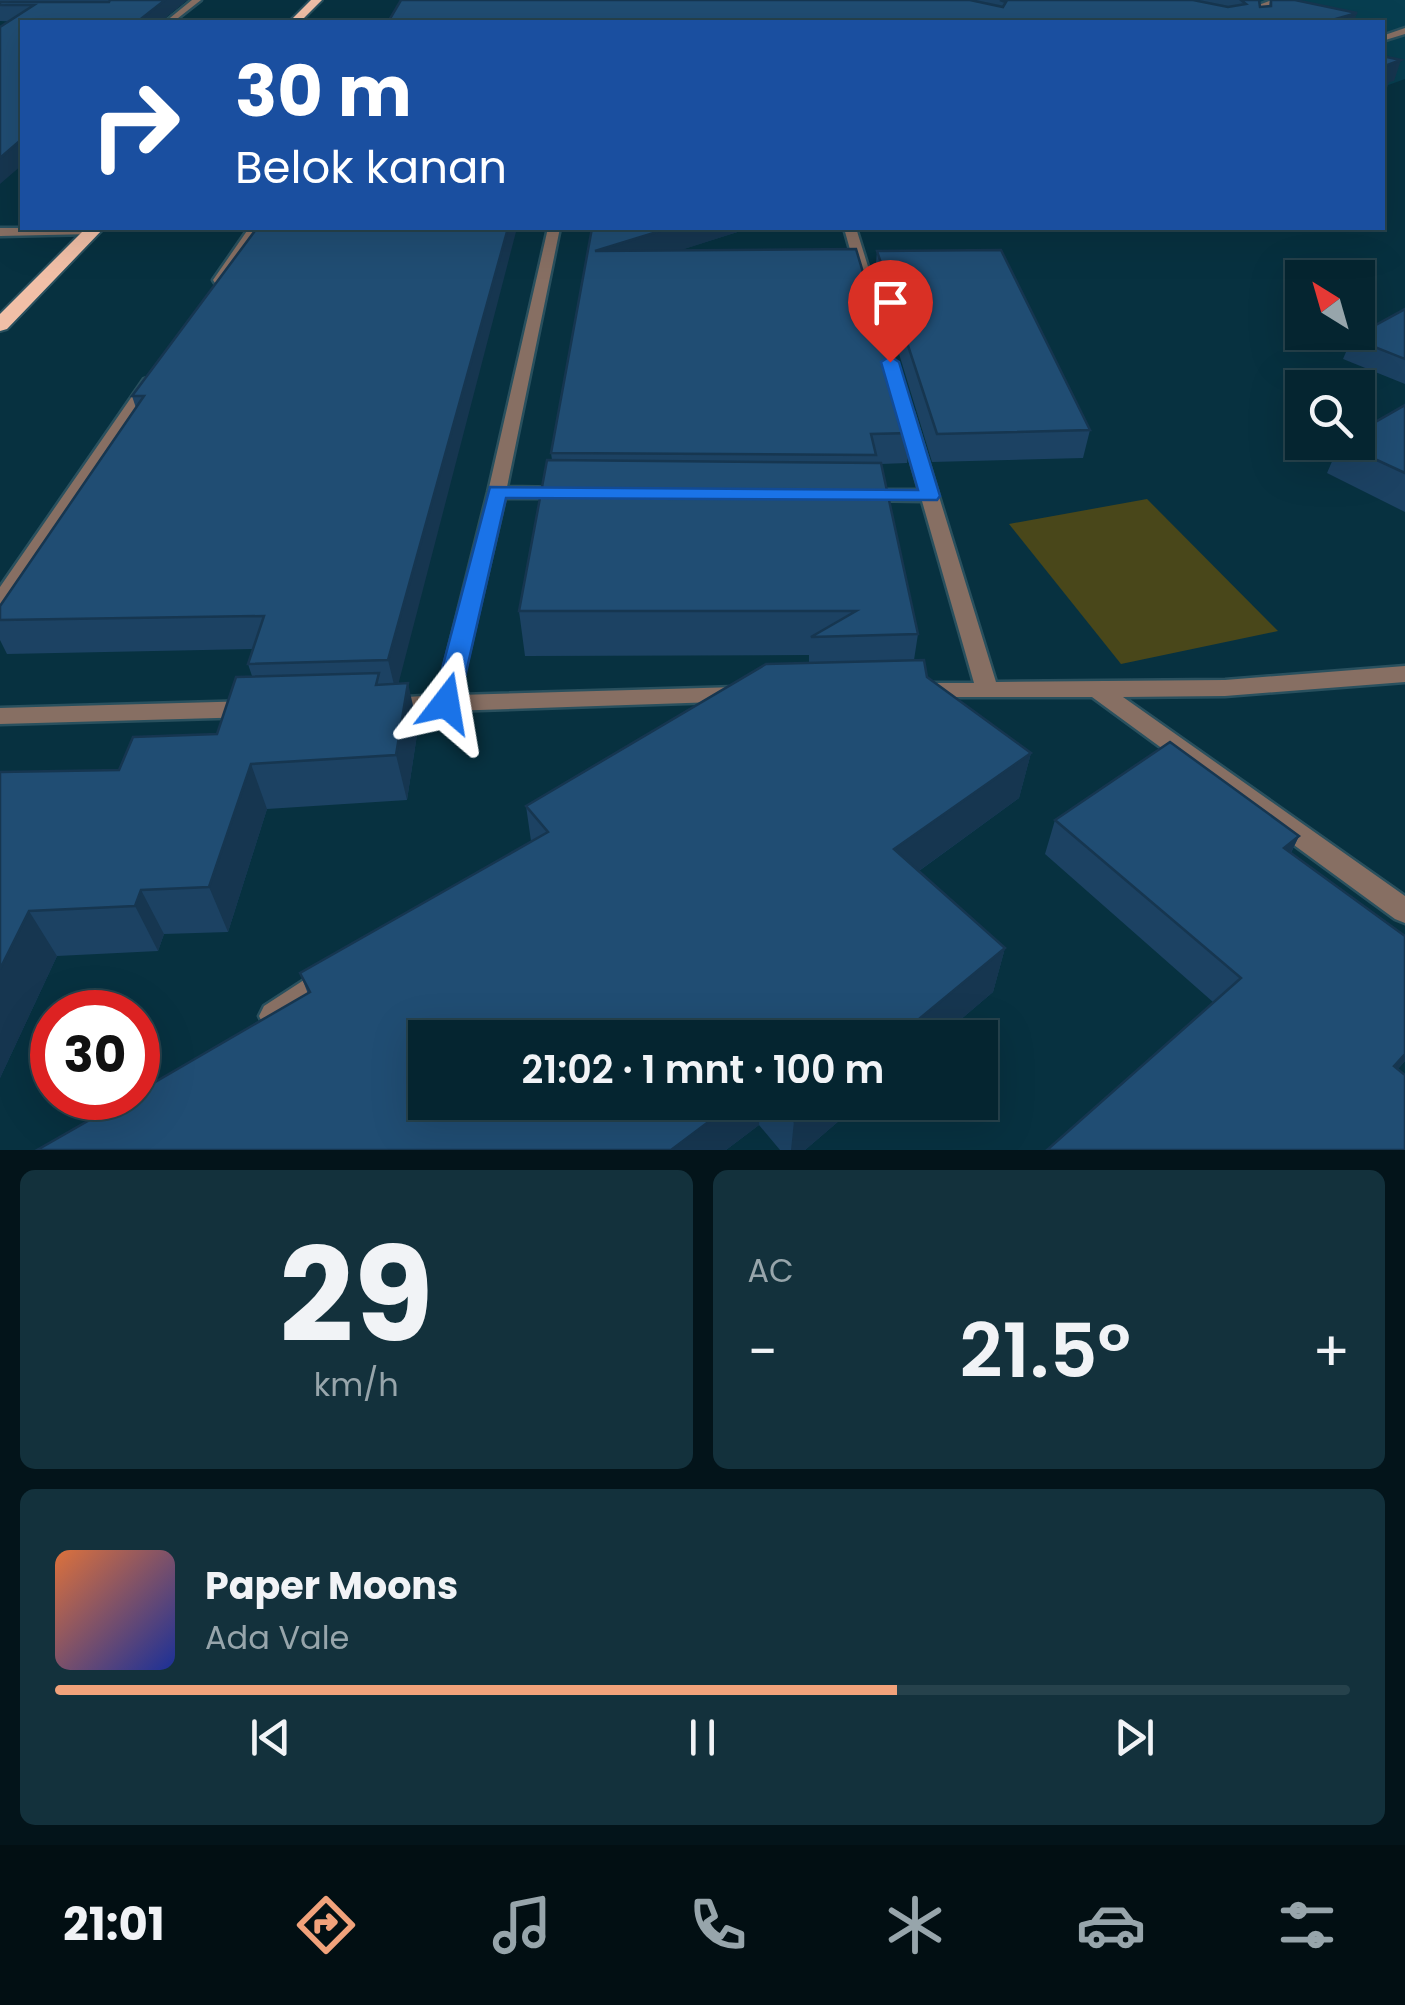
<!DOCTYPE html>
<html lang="id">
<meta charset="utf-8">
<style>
body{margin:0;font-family:Poppins,sans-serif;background:#13313c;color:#f1f3f6;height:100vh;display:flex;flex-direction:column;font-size:38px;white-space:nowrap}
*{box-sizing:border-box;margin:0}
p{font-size:32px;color:#97a5ab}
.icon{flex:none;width:55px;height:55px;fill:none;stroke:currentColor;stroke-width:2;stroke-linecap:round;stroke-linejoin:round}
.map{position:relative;height:1150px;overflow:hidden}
.details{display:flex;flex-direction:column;gap:20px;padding:20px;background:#03141a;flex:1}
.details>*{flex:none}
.hud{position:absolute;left:20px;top:20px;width:1365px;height:210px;border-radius:0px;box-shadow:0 10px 40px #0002,0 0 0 2px #26424c;background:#1a4fa0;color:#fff;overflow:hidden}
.needle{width:65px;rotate:323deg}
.buttons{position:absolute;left:1285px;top:260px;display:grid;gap:20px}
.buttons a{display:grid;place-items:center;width:90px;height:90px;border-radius:0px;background:#052530;box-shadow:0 10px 40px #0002,0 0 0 2px #26424c;font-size:50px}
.speed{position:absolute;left:30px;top:990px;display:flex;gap:20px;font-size:50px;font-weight:700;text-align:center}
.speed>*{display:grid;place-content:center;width:130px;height:130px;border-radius:50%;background:#052530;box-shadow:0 10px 40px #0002,0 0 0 2px #26424c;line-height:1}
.speed .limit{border:15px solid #d22;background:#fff;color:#111}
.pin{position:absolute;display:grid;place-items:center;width:85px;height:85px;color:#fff;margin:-102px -42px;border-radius:50% 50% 50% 0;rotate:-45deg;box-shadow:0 0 10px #0007}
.pin .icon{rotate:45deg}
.me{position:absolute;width:110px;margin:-55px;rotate:14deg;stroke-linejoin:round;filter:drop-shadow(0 0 8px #0008)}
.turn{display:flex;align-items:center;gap:35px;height:210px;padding:0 50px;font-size:45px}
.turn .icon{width:130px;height:130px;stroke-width:2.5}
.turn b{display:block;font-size:70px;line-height:85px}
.big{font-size:75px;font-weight:600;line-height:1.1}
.details .widget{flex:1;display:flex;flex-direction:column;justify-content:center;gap:15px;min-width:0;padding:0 35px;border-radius:15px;background:#13313c}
.details .dial{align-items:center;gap:0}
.dial b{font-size:130px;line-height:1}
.song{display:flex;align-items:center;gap:30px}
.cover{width:120px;height:120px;border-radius:15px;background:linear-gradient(135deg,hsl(20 70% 55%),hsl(230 70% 35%))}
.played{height:10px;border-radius:5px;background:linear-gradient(90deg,#f1a27b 65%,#26424c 65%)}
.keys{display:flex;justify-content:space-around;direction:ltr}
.heat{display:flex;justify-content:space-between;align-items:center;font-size:55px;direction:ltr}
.details .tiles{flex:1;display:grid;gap:20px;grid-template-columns:1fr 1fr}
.widget:last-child{grid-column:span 2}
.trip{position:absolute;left:408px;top:1020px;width:590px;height:100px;border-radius:0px;background:#052530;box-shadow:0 10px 40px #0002,0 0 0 2px #26424c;font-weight:600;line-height:100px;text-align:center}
.dock{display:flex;height:160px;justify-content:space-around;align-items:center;background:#020f13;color:#97a5ab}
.dock .icon{width:70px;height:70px}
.dock .active{color:#f1a27b}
.dock b{font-size:45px;color:#f1f3f6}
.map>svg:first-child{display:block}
.built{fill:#073e50}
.green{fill:#49471a}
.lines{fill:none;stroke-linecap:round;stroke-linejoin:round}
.service-casing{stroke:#29505e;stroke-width:5}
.minor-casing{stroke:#29505e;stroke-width:5}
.trunk-casing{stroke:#29505e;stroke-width:4}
.service{fill:#876f63;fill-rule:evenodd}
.minor{fill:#876f63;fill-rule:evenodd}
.trunk{fill:#f1bfa7;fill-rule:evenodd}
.wall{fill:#1c4263}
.shaded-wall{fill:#163650}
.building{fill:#204d73;stroke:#163650;stroke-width:2.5}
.route{fill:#1a73e8;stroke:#114b97;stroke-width:2.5}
</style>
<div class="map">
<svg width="1405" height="1150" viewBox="0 0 1405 1150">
<rect width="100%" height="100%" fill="#073140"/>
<!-- built -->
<path class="built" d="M893,0H1405V79L1383,87L1382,22H945Z"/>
<!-- green -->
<path class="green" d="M1147,499L1278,631L1121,664L1009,524Z"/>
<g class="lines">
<defs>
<path id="service" d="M192,0H201L173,22H165Z
M1272,0H1283L1263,9V22H1255L1256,6Z
M1405,28V34L1382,41V36Z"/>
<path id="minor" d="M0,228H98L99,230L93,234L0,236Z
M249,228H261L225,283H215L213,280Z
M548,228H560L507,487L565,488L574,493L565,498H505L459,695L738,687L746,689L749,695L746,701L387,713L379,711L376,705L379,699L437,695L488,492Z
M844,228H856L894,350L891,353L886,355L878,350Z
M150,377L158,382L7,607L0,609V587L144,379Z
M905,407L913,412L996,682L1225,680L1405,666V682L1225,696L1123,697L1405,896V923L1395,919L1092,697H914L911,691L914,685L922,683H974L922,501L864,500L855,495L864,490H919L897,412Z
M253,701L261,703L264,709L261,715L253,717L0,724V708Z
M327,965L337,969L341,978L337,987L284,1026L274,1030L264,1026L259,1016L264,1006Z"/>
<path id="trunk" d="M311,0H322L300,22H289Z
M86,228H104L7,329L0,331V314Z"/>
</defs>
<!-- service casing -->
<use href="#service" class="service-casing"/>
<!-- minor casing -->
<use href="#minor" class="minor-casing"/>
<!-- trunk casing -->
<use href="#trunk" class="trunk-casing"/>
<!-- service -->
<use href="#service" class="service"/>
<!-- minor -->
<use href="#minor" class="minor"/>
<!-- trunk -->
<use href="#trunk" class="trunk"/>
</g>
<!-- wall -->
<path class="wall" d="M0,0H187L160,22H22L0,21Z
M401,0H1259L1260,7H1269L1270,0H1295L1354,22Z
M257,228L399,683L418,728L407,800L267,809L228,932L164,934L158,951L57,956L0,1078V772L119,770L217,734L252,676L248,664L253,649L7,654L0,640V606L136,408L132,396Z
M584,228H750L680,250L911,433L907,463L881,464L918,634L914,660L927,677L1031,753L1019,798L919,871L1005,948L993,992L939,1038H425V1102H861L805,1150H780L759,1125L726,1150H37L308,994L300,973L531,841L526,806L809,663V655L525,656L519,611L552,460L551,453L592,229Z
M877,251L1090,430L1083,458L932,462L875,275Z
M1405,309V384L1343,359L1352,338Z
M1405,405V512L1327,473L1340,443Z
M1055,820L1299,836L1291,853L1405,936V1061L1398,1069L1213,1002L1045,854Z"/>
<!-- shaded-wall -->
<path class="shaded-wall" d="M165,0H187L160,22H137Z
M1357,13L1354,22H1325Z
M1401,60L1394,81L1389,82L1385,94L1382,95V67Z
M22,139V165L0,184V158Z
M508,228H517L396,693L388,660Z
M670,228H750L597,277L595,251Z
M408,683L418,728L407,800L396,755Z
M1031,753L1019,798L887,894L894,849Z
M251,764L267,809L228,932L209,887Z
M1299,836L1282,870L1284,848Z
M141,890L164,934L158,951L135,906Z
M29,911L57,956L0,1078V969Z
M1005,948L993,992L939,1038H896Z
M1405,1054V1061L1370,1099L1394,1066Z
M735,1102H760L759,1125L726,1150H671Z
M816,1102H861L805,1150H791L794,1121Z"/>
<!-- building -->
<path class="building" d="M110,0H165L137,22H22V139L0,158V27L34,5H0V2H109Z
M401,0H970L1003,7L1006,2L1000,0H1193L1228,7L1246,4L1241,0H1259L1260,7L1271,6V0H1295L1357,13L1325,22H388Z
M1382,56L1401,60L1382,67Z
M257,228H508L388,660L248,664L264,616L0,620V606L144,396H132Z
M592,228H670L595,251L856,249L911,433L871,434L876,455L551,453Z
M1001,250L1090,430L937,434L877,251Z
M1405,309V359L1352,338Z
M1405,405V473L1340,443L1358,442V432Z
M547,460L881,463L918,634L811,637L856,611H519Z
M924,660L927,677L1031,753L894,849L1005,948L896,1038H425V1102H735L671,1150H37L128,1098H138V1092L310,992L300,973L548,832L526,806L766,664Z
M379,673L376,685L408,683L396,755L251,764L209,887L141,890L135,906L29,911L0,969V772L119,770L133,737L217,734L236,677Z
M1170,742L1299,836L1284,848L1405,936V1054L1394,1066L1405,1075V1150H1047L1241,978L1055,820Z
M779,1102H816L794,1121Z"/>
<!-- route -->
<path class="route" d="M890,356L899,362L940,496L937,500L506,498L459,703L455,709H437L433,703L490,487L918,490L881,362Z"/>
</svg>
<div class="buttons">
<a><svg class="needle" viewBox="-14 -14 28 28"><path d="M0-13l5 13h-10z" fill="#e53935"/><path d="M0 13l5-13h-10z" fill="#97a5ab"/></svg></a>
<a><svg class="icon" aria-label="search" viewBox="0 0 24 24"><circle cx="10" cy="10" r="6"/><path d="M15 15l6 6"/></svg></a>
</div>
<div class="speed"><div class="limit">30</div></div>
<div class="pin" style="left:890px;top:362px;background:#d93025"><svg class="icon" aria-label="arrive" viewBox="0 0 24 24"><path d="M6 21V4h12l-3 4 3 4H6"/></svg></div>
<svg class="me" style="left:446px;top:703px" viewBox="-20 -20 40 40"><path d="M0-17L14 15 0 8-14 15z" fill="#1a73e8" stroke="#fff" stroke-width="4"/></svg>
<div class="trip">21:02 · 1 mnt · 100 m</div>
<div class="hud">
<div class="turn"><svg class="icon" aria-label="right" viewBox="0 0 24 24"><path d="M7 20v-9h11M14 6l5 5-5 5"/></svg><div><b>30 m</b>Belok kanan</div></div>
</div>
</div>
<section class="details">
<div class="tiles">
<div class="widget dial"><b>29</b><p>km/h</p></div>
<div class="widget"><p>AC</p>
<div class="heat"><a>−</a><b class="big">21.5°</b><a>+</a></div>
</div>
<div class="widget">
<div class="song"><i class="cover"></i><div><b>Paper Moons</b><p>Ada Vale</p></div></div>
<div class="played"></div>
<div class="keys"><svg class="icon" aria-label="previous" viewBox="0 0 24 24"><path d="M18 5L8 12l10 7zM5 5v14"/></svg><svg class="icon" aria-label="pause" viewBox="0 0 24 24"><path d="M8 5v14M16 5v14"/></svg><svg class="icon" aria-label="next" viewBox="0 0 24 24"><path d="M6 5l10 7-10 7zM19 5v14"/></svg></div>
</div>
</div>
</section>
<nav class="dock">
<b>21:01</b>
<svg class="icon active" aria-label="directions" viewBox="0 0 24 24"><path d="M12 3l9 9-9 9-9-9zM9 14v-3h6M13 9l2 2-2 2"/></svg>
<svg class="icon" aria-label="music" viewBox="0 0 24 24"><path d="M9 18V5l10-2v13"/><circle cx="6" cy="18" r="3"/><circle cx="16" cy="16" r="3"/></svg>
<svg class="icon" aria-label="phone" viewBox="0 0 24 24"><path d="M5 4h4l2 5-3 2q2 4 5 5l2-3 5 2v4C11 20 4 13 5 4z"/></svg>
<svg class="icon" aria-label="climate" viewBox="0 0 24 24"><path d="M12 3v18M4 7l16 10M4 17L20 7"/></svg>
<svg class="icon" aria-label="car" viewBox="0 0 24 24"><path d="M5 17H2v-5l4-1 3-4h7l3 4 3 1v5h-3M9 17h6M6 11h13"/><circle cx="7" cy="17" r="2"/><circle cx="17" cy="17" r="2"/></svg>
<svg class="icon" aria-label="filters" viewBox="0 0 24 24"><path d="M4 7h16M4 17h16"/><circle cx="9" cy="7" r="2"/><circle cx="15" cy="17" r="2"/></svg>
</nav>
